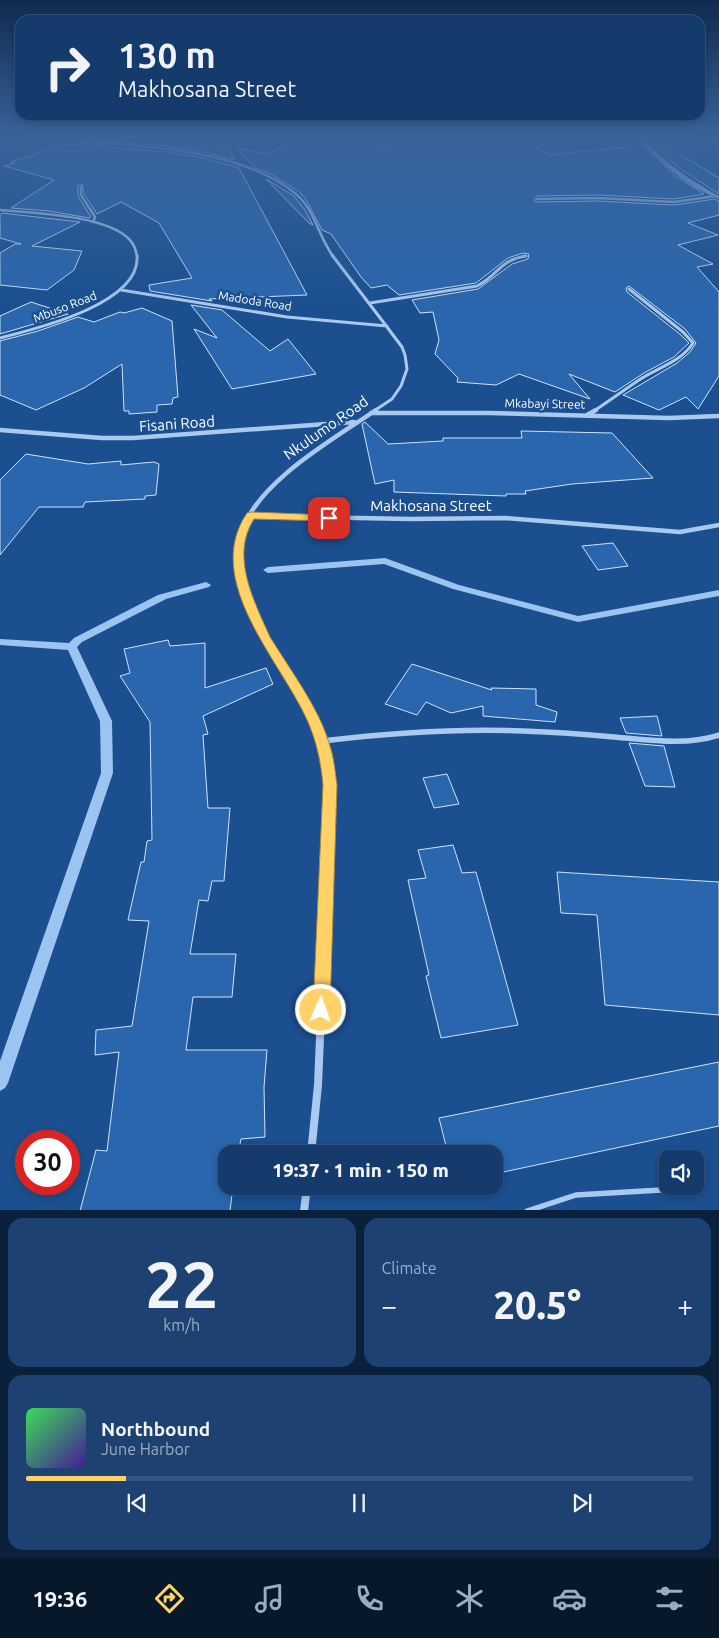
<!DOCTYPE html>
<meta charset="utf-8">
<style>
body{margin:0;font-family:Ubuntu,sans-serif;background:#1d4271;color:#f1f3f6;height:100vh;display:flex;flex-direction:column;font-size:19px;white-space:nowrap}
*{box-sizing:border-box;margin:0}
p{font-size:16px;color:#9dadc1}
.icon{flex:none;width:28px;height:28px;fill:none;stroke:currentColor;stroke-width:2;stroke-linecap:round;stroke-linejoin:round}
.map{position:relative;height:1210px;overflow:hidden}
.panel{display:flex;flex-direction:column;gap:8px;padding:8px;background:#0b203b;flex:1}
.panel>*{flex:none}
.banner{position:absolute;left:15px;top:15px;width:690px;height:105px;border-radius:15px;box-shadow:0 2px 8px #0003,0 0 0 1px #33557e;background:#143b6b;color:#f1f3f6;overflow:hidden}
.tools{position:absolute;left:659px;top:1150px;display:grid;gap:10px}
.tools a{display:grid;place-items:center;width:45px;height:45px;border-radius:10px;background:#143b6b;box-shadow:0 2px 8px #0003,0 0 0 1px #33557e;font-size:25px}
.speed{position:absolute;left:15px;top:1130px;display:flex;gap:10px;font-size:25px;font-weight:700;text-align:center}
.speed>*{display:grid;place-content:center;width:65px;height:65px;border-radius:50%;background:#143b6b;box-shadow:0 2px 8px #0003,0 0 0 1px #33557e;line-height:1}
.speed .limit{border:8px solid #d22;background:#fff;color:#111}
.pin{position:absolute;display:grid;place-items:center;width:42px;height:42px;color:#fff;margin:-21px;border-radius:10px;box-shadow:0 2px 8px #0006}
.me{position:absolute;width:55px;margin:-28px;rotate:2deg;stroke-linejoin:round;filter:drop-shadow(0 0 4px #0008)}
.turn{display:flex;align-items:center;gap:18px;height:105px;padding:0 20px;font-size:22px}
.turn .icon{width:65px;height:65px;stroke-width:2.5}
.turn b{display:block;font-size:35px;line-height:42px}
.big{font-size:38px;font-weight:800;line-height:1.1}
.panel .card{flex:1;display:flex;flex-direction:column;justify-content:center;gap:8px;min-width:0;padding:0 18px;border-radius:15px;background:#1d4271}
.panel .dial{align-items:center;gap:0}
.dial b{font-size:65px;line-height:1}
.song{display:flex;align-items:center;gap:15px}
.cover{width:60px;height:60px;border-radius:8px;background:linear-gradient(135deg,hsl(130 70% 55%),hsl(260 70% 35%))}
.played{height:5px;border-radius:2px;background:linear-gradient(90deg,#ffd166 15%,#33557e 15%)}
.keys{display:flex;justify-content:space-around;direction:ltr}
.heat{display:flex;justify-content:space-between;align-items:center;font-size:28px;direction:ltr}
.panel .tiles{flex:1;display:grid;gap:8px;grid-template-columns:1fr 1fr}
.card:last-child{grid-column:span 2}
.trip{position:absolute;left:218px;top:1145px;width:285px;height:50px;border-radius:15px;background:#143b6b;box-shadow:0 2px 8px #0003,0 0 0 1px #33557e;font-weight:800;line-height:50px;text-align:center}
.tabs{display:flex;height:80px;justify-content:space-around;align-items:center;background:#08182b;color:#9dadc1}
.tabs .icon{width:35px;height:35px}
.tabs .on{color:#ffd166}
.tabs b{font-size:22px;color:#f1f3f6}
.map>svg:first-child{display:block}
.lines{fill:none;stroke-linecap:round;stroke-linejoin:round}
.stream{fill:#9cc4f0;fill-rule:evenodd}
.building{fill:#2a66ad;stroke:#cfe3fa}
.service{stroke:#a9c9ee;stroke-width:5.5}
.minor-far4{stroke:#a9c9ee;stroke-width:2.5}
.minor-far3{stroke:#a9c9ee;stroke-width:3}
.minor-far2{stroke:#a9c9ee;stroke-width:4.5}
.minor-far1{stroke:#a9c9ee;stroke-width:5.5}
.minor{stroke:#a9c9ee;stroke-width:8}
.tertiary{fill:#a9c9ee;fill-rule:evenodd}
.route{fill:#ffd166;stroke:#a68842}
.labels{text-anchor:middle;stroke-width:5;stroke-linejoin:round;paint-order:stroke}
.far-street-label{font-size:12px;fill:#fff;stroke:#1b4f8f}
.street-label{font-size:15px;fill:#fff;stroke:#1b4f8f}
</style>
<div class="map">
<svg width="719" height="1211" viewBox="0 0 719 1211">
<rect width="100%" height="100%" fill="#1b4f8f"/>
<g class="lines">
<!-- stream -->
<path class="stream" d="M385,558L459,585L578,616L719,590V596L578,622L453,589L384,564L268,573L263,570L268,567Z
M206,582L211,585L209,587L166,599L82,642L77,647L112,721L113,773L8,1083L5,1088L0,1091V1061L101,773L100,721L68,650L0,645V639L69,643L74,638L158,595Z"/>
</g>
<!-- building -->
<path class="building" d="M88,137H173L228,146L235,160L204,152L167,146L83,139Z
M314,137H360L381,147L416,137H518L522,138L550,155L627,147L623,139H637L674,175L704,194L674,199L598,195L537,196L534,200L537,202L598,201L674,205L715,199L719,201V215L688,223L718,235L678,245L713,264L697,267L719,292V376L698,409L686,397L659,410L623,395L677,363L690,352L696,343L685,329L629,286L626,288L627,292L681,335L689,343L674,357L644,373L615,392L569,374L590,399L519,374L496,385L457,382L458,378L435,354L439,340L433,312L420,313L412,300L478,289L512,264L528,259L529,254L523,253L508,258L476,283L399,295L387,285L371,288L361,277L331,234L322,230L305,198L298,191L271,174L255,168L236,148L270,154L274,150Z
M646,139H655L719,178V194L679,168Z
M67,144L166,152L203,158L239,168L307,295L209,299L212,301L150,291L149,285L192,278L159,223L121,202L97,214L84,194L82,184L78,186V196L91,217L89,218L49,211L11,208L54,180L4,166L15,163L11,162Z
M266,179L294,196L305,210L313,225L309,223Z
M2,213L80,222L32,246L82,251L74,270L47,290L0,285V253L15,244H21L0,238V215Z
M31,302L68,314L0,334V316Z
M191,305L222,310L270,351L288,339L316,374L232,389L194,329L217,338Z
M142,308L172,321L178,397L173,398L172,404L157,405V412L129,414V411H124L122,364L84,388L36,410L0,395V341L38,331L78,317L94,322L120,312L124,313Z
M365,422L388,444L443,441V438H522L521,431L612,433L653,478L572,484L525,491L526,494H506V496L394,492V480L375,484L362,424Z
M26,454L88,464L121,461V465L154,462L159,464L156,495L145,496V499L85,502L83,507H39L0,555V480Z
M613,543L628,566L598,570L582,546Z
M168,640L170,646L205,643V688L266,668L273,684L203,716L208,734L203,735L208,808H230L224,881H212L208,901L199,900L190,954H236L232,997H193L186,1050H267L264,1087L265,1137L241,1139L238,1154H226V1186H233L230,1211H80L96,1150L107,1151L119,1052L95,1055L96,1030L132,1026L149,921L128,920L141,862H144L147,841L152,840L150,722L120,676L130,673L124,649Z
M412,664L492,690L491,688L536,689V705L557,712L555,722L483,716V706L451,713L426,702L417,715L385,704Z
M657,716L662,736L626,733L620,718Z
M629,743L664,746L675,787L645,786Z
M447,774L459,804L434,808L423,778Z
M453,845L462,873L476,872L518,1025L441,1038L426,976L429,975L408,880L426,878L418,850Z
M557,872L719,882V1015L605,1005L597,915L561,913Z
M719,1062V1126L494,1174V1154H448L439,1118Z"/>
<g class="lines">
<!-- service -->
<path class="service" d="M527,1211L576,1195L678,1189"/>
<!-- minor-far4 -->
<path class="minor-far4" d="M24,137C104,146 233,141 296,194C315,210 319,238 333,256
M81,187V195L95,217L93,222
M537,199L598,198L674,202L715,196
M0,210C33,213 105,215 129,239C134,244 136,250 137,256
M523,256H526"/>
<!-- minor-far3 -->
<path class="minor-far3" d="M332,255L384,323L402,347L405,355L407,369L401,386L392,399L374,411
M121,290L287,317L387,326
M370,303L477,286C499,275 499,260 526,256
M0,338C35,329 142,304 137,255
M594,411C609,401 624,390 639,380C657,368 681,362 693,343L683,332L629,289"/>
<!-- minor-far2 -->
<path class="minor-far2" d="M371,413H489L669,418L719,416
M587,415L596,410
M0,430L102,438H133L354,422
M251,516L410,519L505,518L680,532L719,525
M252,612C242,587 234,560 241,534C256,482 334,439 376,410"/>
<!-- minor-far1 -->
<path class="minor-far1" d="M252,610C272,659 310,699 324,750C335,789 328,832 327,872
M322,741C389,733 456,728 523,731C553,732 583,734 614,737C650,740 684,746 719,735"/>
<!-- minor -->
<path class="minor" d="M311,1154L318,1085L327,871
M304,1211L307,1186"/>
<!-- tertiary -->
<path class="tertiary" d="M638,137H642C664,162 690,180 719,196V199C688,187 659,163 638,137Z"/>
</g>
<!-- sky -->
<linearGradient id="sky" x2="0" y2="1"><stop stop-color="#0f2b4f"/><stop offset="0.45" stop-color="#39639b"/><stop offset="1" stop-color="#39639b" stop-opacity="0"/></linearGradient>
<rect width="719" height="306" fill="url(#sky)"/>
<!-- route -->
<path class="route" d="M251,512L329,515L334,518L329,521L254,519C230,556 254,601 270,637C289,668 319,708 329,743C334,757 335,771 337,785L330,1010L327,1016L321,1018L315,1016L313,1010L323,785C321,763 317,743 308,722C282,662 201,581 247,513Z"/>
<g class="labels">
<!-- far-street labels -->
<g class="far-street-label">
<text transform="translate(255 301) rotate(9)" y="4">Madoda Road</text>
<text transform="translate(65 307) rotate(-21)" y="4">Mbuso Road</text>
<text transform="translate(545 404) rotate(1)" y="4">Mkabayi Street</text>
</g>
<!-- street labels -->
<g class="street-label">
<text transform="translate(177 424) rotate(-4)" y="5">Fisani Road</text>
<text transform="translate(326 428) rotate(-35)" y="5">Nkulumo Road</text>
<text x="431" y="511">Makhosana Street</text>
</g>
</g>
</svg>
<div class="tools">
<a><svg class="icon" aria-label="sound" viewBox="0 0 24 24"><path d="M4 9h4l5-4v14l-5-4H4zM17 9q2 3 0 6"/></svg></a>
</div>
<div class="speed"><div class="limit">30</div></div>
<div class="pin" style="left:329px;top:518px;background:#d93025"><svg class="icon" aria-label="arrive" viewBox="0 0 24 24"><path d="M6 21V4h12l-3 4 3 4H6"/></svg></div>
<svg class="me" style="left:321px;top:1010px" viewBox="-20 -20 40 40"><circle r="17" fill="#ffd166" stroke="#fff" stroke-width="3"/><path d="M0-11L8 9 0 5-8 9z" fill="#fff"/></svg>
<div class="trip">19:37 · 1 min · 150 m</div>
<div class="banner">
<div class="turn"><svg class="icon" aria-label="right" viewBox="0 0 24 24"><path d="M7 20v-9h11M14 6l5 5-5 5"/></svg><div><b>130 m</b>Makhosana Street</div></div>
</div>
</div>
<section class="panel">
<div class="tiles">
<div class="card dial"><b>22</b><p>km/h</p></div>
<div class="card"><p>Climate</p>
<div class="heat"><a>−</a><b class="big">20.5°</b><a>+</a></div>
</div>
<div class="card">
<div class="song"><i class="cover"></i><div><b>Northbound</b><p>June Harbor</p></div></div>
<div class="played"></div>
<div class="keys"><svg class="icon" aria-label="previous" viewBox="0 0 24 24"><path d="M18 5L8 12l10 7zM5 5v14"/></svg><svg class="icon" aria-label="pause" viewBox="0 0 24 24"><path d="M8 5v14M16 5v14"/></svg><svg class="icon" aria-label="next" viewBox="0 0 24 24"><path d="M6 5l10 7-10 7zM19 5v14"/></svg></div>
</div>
</div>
</section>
<nav class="tabs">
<b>19:36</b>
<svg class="icon on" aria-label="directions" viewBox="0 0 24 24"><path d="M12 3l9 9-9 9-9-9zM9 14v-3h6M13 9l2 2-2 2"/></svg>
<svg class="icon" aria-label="music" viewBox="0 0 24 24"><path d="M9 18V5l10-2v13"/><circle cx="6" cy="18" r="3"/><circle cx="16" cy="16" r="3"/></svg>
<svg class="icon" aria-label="phone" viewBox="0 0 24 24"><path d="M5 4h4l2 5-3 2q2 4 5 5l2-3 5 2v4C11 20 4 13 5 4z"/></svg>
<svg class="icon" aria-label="climate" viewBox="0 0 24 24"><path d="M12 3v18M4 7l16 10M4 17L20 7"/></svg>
<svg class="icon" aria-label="car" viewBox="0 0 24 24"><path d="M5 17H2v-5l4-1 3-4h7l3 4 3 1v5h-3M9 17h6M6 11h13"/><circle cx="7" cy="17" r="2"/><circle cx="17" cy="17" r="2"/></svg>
<svg class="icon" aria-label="filters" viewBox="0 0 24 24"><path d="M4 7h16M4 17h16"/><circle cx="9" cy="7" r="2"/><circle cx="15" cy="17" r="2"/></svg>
</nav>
